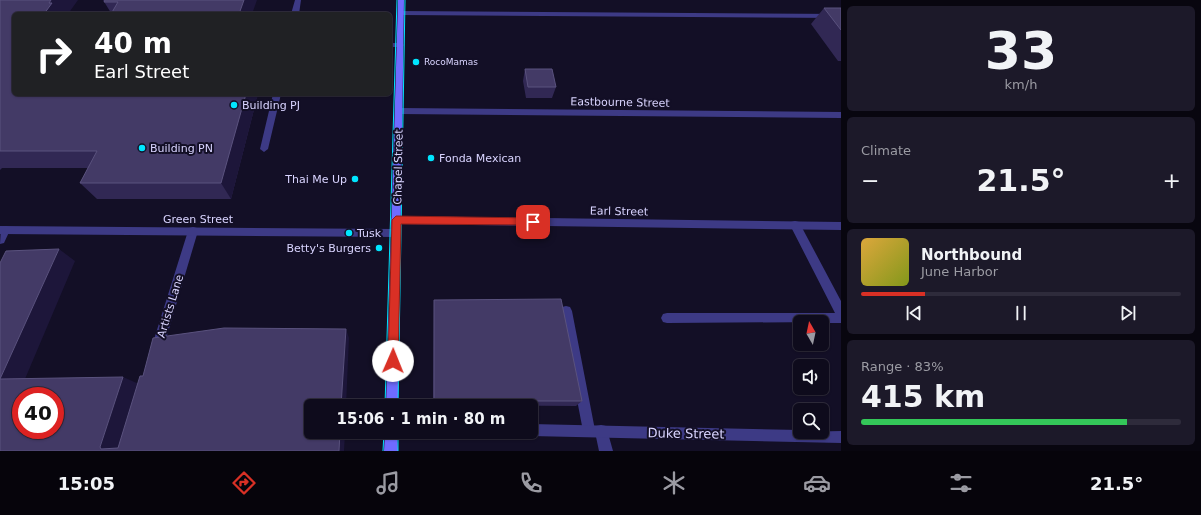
<!DOCTYPE html>
<meta charset="utf-8">
<style>
body{margin:0;font-family:"DejaVu Sans",sans-serif;background:#1c1929;color:#f1f3f6;height:100vh;display:flex;flex-direction:column;font-size:15px;white-space:nowrap}
*{box-sizing:border-box;margin:0}
p{font-size:13px;color:#9b9ba3}
.icon{flex:none;width:22px;height:22px;fill:none;stroke:currentColor;stroke-width:2;stroke-linecap:round;stroke-linejoin:round}
.map{position:relative;flex:1;overflow:hidden}
.details{display:flex;flex-direction:column;gap:6px;padding:6px;background:#08060f;width:360px}
.details>*{flex:none}
.top-card{position:absolute;left:12px;top:12px;width:380px;height:84px;border-radius:6px;box-shadow:0 1px 3px #0004,0 0 0 1px #2e2b3b;background:#202124;color:#fff;overflow:hidden}
.needle{width:26px;rotate:351deg}
.tools{position:absolute;left:793px;top:315px;display:grid;gap:8px}
.tools a{display:grid;place-items:center;width:36px;height:36px;border-radius:6px;background:#0e0b1c;box-shadow:0 1px 3px #0004,0 0 0 1px #2e2b3b;font-size:20px}
.speed{position:absolute;left:12px;top:387px;display:flex;gap:8px;font-size:20px;font-weight:700;text-align:center}
.speed>*{display:grid;place-content:center;width:52px;height:52px;border-radius:50%;background:#0e0b1c;box-shadow:0 1px 3px #0004,0 0 0 1px #2e2b3b;line-height:1}
.speed .limit{border:6px solid #d22;background:#fff;color:#111}
.pin{position:absolute;display:grid;place-items:center;width:34px;height:34px;color:#fff;margin:-17px;border-radius:8px;box-shadow:0 2px 6px #0006}
.me{position:absolute;width:44px;margin:-22px;rotate:1deg;stroke-linejoin:round;filter:drop-shadow(0 0 3px #0008)}
.turn{display:flex;align-items:center;gap:14px;height:84px;padding:0 16px;font-size:18px}
.turn .icon{width:52px;height:52px;stroke-width:2.5}
.turn b{display:block;font-size:28px;line-height:34px}
.big{font-size:30px;font-weight:700;line-height:1.1}
.details .tile{flex:1;display:flex;flex-direction:column;justify-content:center;gap:6px;min-width:0;padding:0 14px;border-radius:6px;background:#1c1929}
.details .dial{align-items:center;gap:0}
.dial b{font-size:52px;line-height:1}
.song{display:flex;align-items:center;gap:12px}
.cover{width:48px;height:48px;border-radius:6px;background:linear-gradient(135deg,hsl(40 70% 55%),hsl(70 70% 35%))}
.played{height:4px;border-radius:2px;background:linear-gradient(90deg,#d93025 20%,#2e2b3b 20%)}
.keys{display:flex;justify-content:space-around;direction:ltr}
.heat{display:flex;justify-content:space-between;align-items:center;font-size:22px;direction:ltr}
.charge{height:6px;border-radius:3px;background:linear-gradient(90deg,#34c759 83%,#2e2b3b 0)}
.trip{position:absolute;left:304px;top:399px;width:234px;height:40px;border-radius:6px;background:#0e0b1c;box-shadow:0 1px 3px #0004,0 0 0 1px #2e2b3b;font-weight:700;line-height:40px;text-align:center}
.dock{display:flex;height:64px;justify-content:space-around;align-items:center;background:#06040b;color:#9b9ba3}
.dock .icon{width:28px;height:28px}
.dock .current{color:#d93025}
.dock b{font-size:18px;color:#f1f3f6}
main{display:flex;flex:1;min-height:0}
.map>svg:first-child{display:block}
.lines{fill:none;stroke-linecap:round;stroke-linejoin:round}
.lane{fill:#3d3a85;fill-rule:evenodd}
.street{fill:#3d3a85;fill-rule:evenodd}
.secondary{fill:#6f6bff;fill-rule:evenodd}
.tram{stroke:#00e5ff;stroke-width:1}
.wall{fill:#312854}
.shaded-wall{fill:#1d163a}
.building{fill:#433a66;stroke:#5a527e;fill-rule:evenodd}
.route{fill:#d93025;stroke:#8d1f18}
.poi-dot{fill:#00e5ff;stroke:#130f26;stroke-width:1.5}
.labels{text-anchor:middle;stroke-width:4;stroke-linejoin:round;paint-order:stroke}
.far-poi-label{font-size:9px;fill:#d9d4ff;stroke:#130f26;text-anchor:start}
.street-label{font-size:11px;fill:#d9d4ff;stroke:#130f26}
.poi-label{font-size:11px;fill:#d9d4ff;stroke:#130f26;text-anchor:start}
.near-street-label{font-size:13px;fill:#d9d4ff;stroke:#130f26}
</style>
<main>
<div class="map">
<svg width="841" height="451" viewBox="0 0 841 451">
<rect width="100%" height="100%" fill="#130f26"/>
<g class="lines">
<!-- lane -->
<path class="lane" d="M295,0H301L299,14H291Z
M273,94H281L268,149L264,152L260,149Z
M795,221L799,222L841,301V323H822V322L667,323L663,322L661,318L663,314L667,313H835L790,225L791,222Z
M5,226L9,227L10,230L4,243L0,244L1,227Z
M193,227L197,228L198,231L163,349L161,353L157,355L153,353L151,349L188,231L189,228Z
M566,306L570,307L572,311L595,430L596,426L601,425L606,426L613,451H599L595,432L594,436L589,437L584,436L583,431L560,311L562,307Z"/>
<!-- street -->
<path class="street" d="M398,11L841,14V18L401,15H398Z
M390,43H400L404,45L400,47H390Z
M399,108L841,112V118L399,114L395,111Z
M396,216L841,222V230L396,224L392,223L391,220L392,217Z
M0,226L396,229L400,230L401,233L400,236L396,237L0,234Z
M531,424L800,430V432L841,431V443L531,436L526,435L525,432H531Z"/>
<!-- secondary -->
<path class="secondary" d="M398,0H404L398,406H386Z
M385,432H397L398,451H384Z"/>
<!-- tram -->
<path class="tram" d="M385,406L397,0
M398,406L405,0
M398,432V451
M383,451L384,432"/>
</g>
<!-- wall -->
<path class="wall" d="M0,0L14,14V94H258L231,199H97L80,183L88,168H2L0,170Z
M103,0H257L111,13Z
M824,8H841V61H838L811,24Z
M525,69L556,87L552,98H526L523,81Z
M434,300L582,401L576,406L433,405Z"/>
<!-- shaded-wall -->
<path class="shaded-wall" d="M51,0H78L68,14H44L49,3Z
M244,0H257L252,14H239Z
M246,94H258L231,199L221,183Z
M59,249L75,261L22,386L0,379Z
M346,329L349,338L346,406H341Z
M123,377L139,384L118,451L101,449L100,447Z
M340,432H345L344,451H339Z"/>
<!-- building -->
<path class="building" d="M0,0H51L49,3H52L44,14H14V94H246L221,183H80L97,151H0Z
M105,0H244L239,14H111L118,2H104Z
M824,8H841V30Z
M525,69H552L556,87H528Z
M59,249L0,379V263L6,251Z
M561,299L582,401H434V300Z
M224,328L346,329L341,406H311V432H340L339,451H0V379L123,377L100,447L101,449L118,448L140,376H143L153,338ZM21,396H55V430H21Z"/>
<!-- route -->
<path class="route" d="M396,216L533,218L537,222L533,225L401,224L398,361L397,365L393,367L389,365L388,361L392,220Z"/>
<!-- markers -->
<g class="poi-dot">
<circle cx="416" cy="62" r="4"/>
<circle cx="234" cy="105" r="4"/>
<circle cx="142" cy="148" r="4"/>
<circle cx="431" cy="158" r="4"/>
<circle cx="355" cy="179" r="4"/>
<circle cx="349" cy="233" r="4"/>
<circle cx="379" cy="248" r="4"/>
</g>
<g class="labels">
<!-- far-poi labels -->
<g class="far-poi-label">
<text x="424" y="65">RocoMamas</text>
</g>
<!-- street labels -->
<g class="street-label">
<text transform="translate(620 102) rotate(1)" y="4">Eastbourne Street</text>
<text transform="translate(398 167) rotate(-89)" y="4">Chapel Street</text>
<text transform="translate(619 211) rotate(1)" y="4">Earl Street</text>
<text x="198" y="223">Green Street</text>
<text transform="translate(170 306) rotate(-73)" y="4">Artists Lane</text>
</g>
<!-- poi labels -->
<g class="poi-label">
<text x="242" y="109">Building PJ</text>
<text x="150" y="152">Building PN</text>
<text x="439" y="162">Fonda Mexican</text>
<text x="347" y="183" text-anchor="end">Thai Me Up</text>
<text x="357" y="237">Tusk</text>
<text x="371" y="252" text-anchor="end">Betty's Burgers</text>
</g>
<!-- near-street labels -->
<g class="near-street-label">
<text transform="translate(686 433) rotate(1)" y="5">Duke Street</text>
</g>
</g>
</svg>
<div class="tools">
<a><svg class="needle" viewBox="-14 -14 28 28"><path d="M0-13l5 13h-10z" fill="#e53935"/><path d="M0 13l5-13h-10z" fill="#9b9ba3"/></svg></a>
<a><svg class="icon" aria-label="sound" viewBox="0 0 24 24"><path d="M4 9h4l5-4v14l-5-4H4zM17 9q2 3 0 6"/></svg></a>
<a><svg class="icon" aria-label="search" viewBox="0 0 24 24"><circle cx="10" cy="10" r="6"/><path d="M15 15l6 6"/></svg></a>
</div>
<div class="speed"><div class="limit">40</div></div>
<div class="pin" style="left:533px;top:222px;background:#d93025"><svg class="icon" aria-label="arrive" viewBox="0 0 24 24"><path d="M6 21V4h12l-3 4 3 4H6"/></svg></div>
<svg class="me" style="left:393px;top:361px" viewBox="-20 -20 40 40"><circle r="19" fill="#fff"/><path d="M0-13L10 11 0 6-10 11z" fill="#d93025"/></svg>
<div class="trip">15:06 · 1 min · 80 m</div>
<div class="top-card">
<div class="turn"><svg class="icon" aria-label="right" viewBox="0 0 24 24"><path d="M7 20v-9h11M14 6l5 5-5 5"/></svg><div><b>40 m</b>Earl Street</div></div>
</div>
</div>
<section class="details">
<div class="tile dial"><b>33</b><p>km/h</p></div>
<div class="tile"><p>Climate</p>
<div class="heat"><a>−</a><b class="big">21.5°</b><a>+</a></div>
</div>
<div class="tile">
<div class="song"><i class="cover"></i><div><b>Northbound</b><p>June Harbor</p></div></div>
<div class="played"></div>
<div class="keys"><svg class="icon" aria-label="previous" viewBox="0 0 24 24"><path d="M18 5L8 12l10 7zM5 5v14"/></svg><svg class="icon" aria-label="pause" viewBox="0 0 24 24"><path d="M8 5v14M16 5v14"/></svg><svg class="icon" aria-label="next" viewBox="0 0 24 24"><path d="M6 5l10 7-10 7zM19 5v14"/></svg></div>
</div>
<div class="tile"><p>Range · 83%</p><b class="big">415 km</b><div class="charge"></div></div>
</section>
</main>
<nav class="dock">
<b>15:05</b>
<svg class="icon current" aria-label="directions" viewBox="0 0 24 24"><path d="M12 3l9 9-9 9-9-9zM9 14v-3h6M13 9l2 2-2 2"/></svg>
<svg class="icon" aria-label="music" viewBox="0 0 24 24"><path d="M9 18V5l10-2v13"/><circle cx="6" cy="18" r="3"/><circle cx="16" cy="16" r="3"/></svg>
<svg class="icon" aria-label="phone" viewBox="0 0 24 24"><path d="M5 4h4l2 5-3 2q2 4 5 5l2-3 5 2v4C11 20 4 13 5 4z"/></svg>
<svg class="icon" aria-label="climate" viewBox="0 0 24 24"><path d="M12 3v18M4 7l16 10M4 17L20 7"/></svg>
<svg class="icon" aria-label="car" viewBox="0 0 24 24"><path d="M5 17H2v-5l4-1 3-4h7l3 4 3 1v5h-3M9 17h6M6 11h13"/><circle cx="7" cy="17" r="2"/><circle cx="17" cy="17" r="2"/></svg>
<svg class="icon" aria-label="filters" viewBox="0 0 24 24"><path d="M4 7h16M4 17h16"/><circle cx="9" cy="7" r="2"/><circle cx="15" cy="17" r="2"/></svg>
<b>21.5°</b>
</nav>
